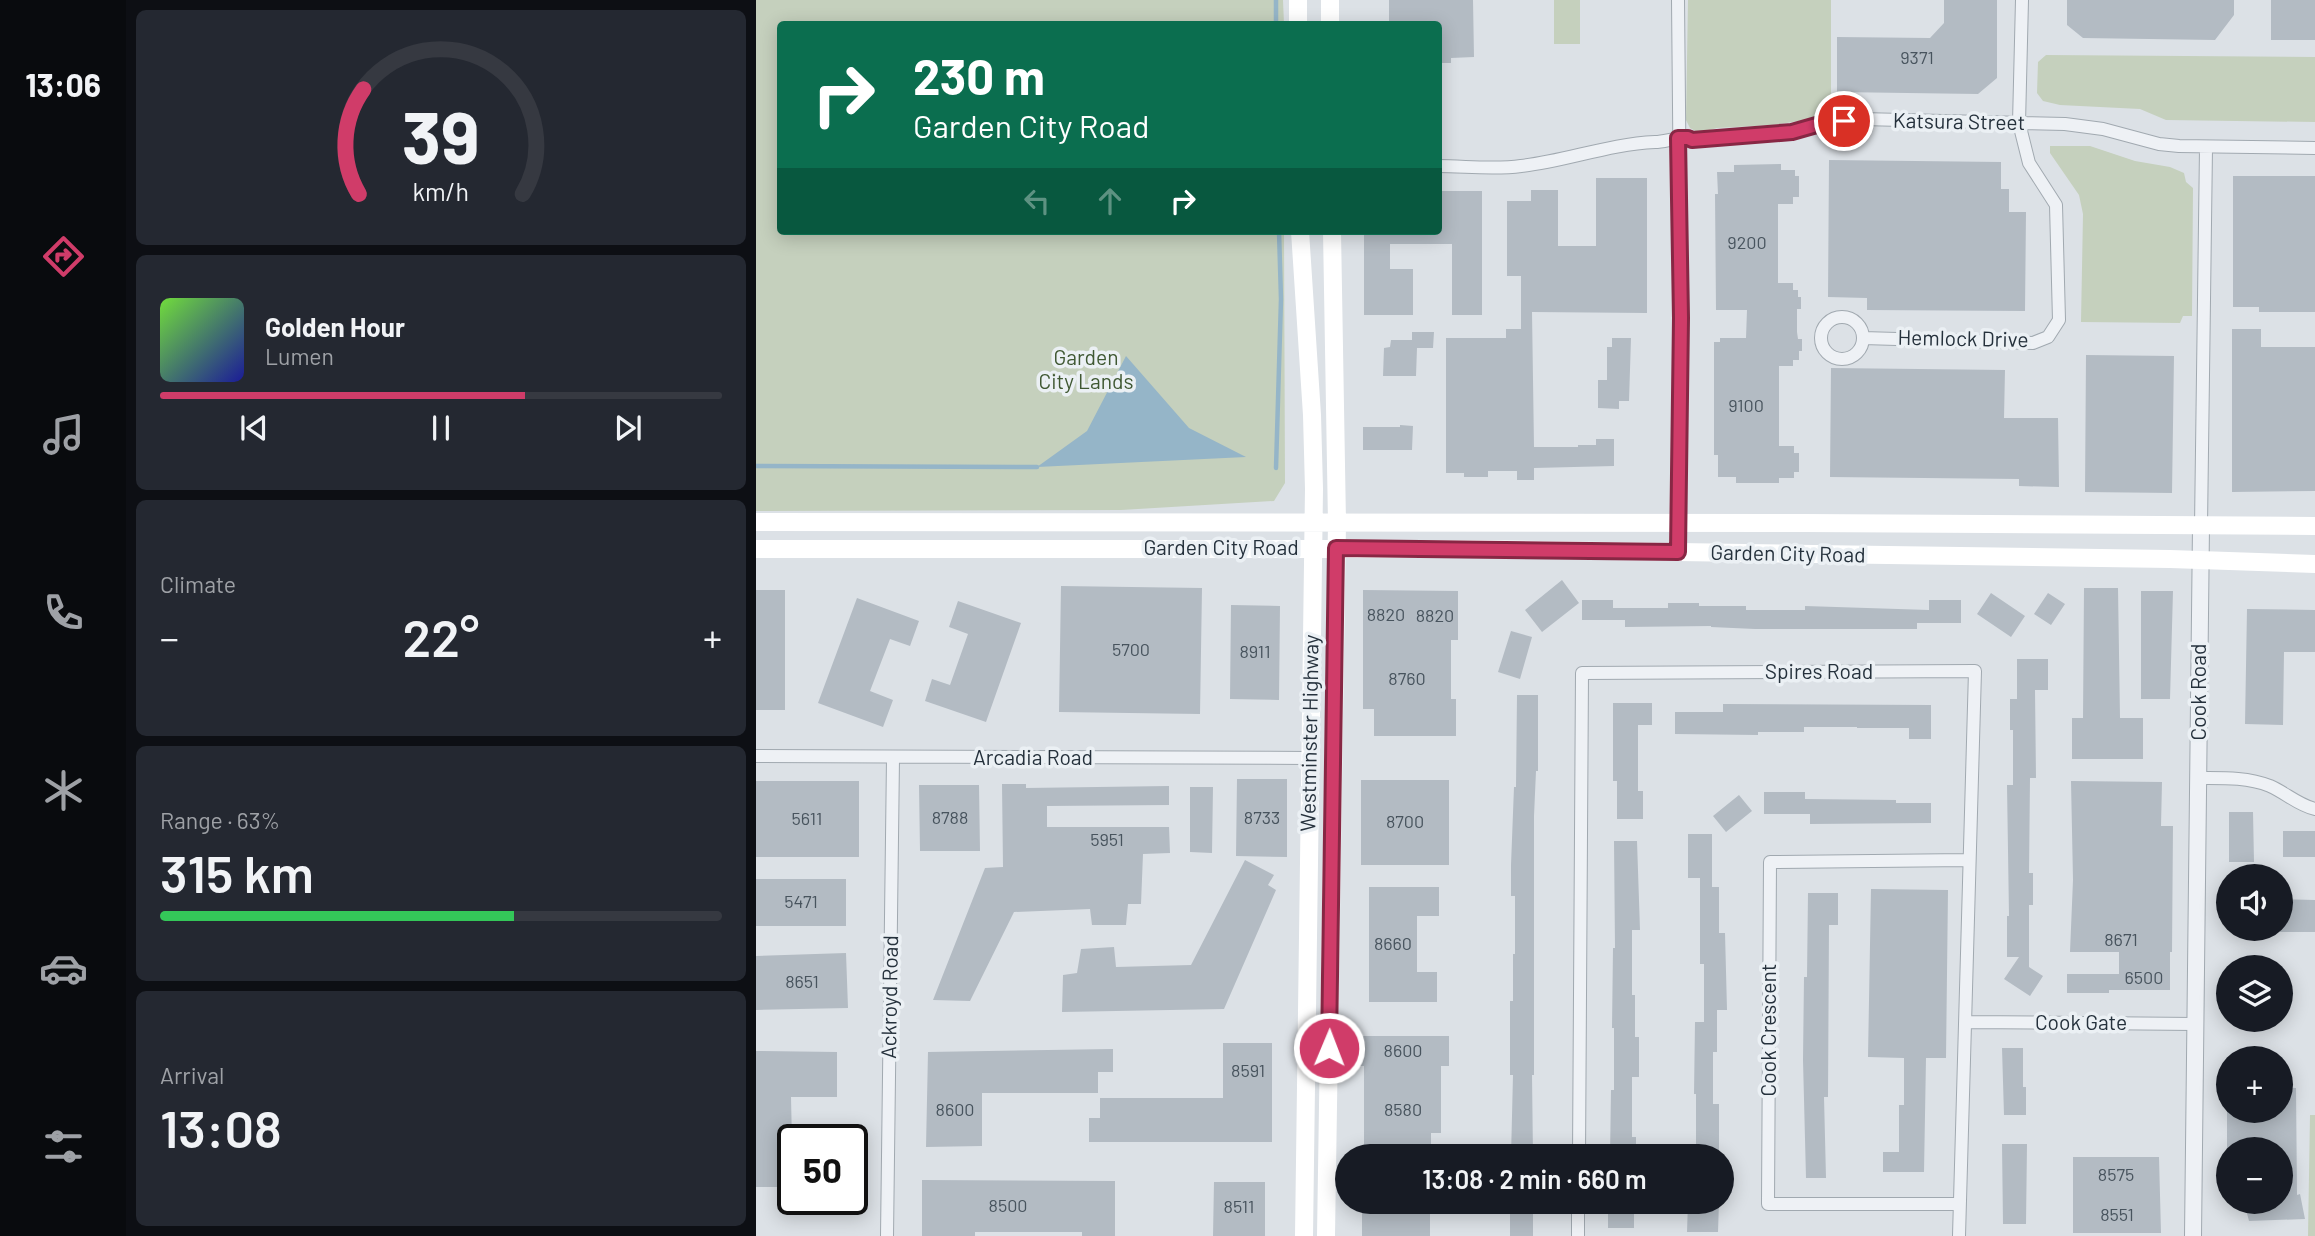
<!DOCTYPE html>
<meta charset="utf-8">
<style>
body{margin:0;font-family:Barlow,sans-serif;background:#242831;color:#f1f3f6;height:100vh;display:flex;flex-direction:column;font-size:26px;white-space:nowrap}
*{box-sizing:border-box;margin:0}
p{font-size:23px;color:#9ea1a6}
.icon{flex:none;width:38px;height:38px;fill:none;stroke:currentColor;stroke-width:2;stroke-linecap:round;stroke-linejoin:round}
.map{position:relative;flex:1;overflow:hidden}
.drawer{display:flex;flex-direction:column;gap:10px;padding:10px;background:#0d0f14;width:630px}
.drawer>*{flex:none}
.hud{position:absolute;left:21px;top:21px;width:665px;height:214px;border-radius:7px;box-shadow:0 4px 18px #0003;background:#0b6e4f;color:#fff;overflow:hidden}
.buttons{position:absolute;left:1460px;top:864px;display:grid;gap:14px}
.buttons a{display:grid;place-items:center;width:77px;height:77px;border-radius:50%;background:#171b24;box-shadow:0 4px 18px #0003;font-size:35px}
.speed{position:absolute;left:21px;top:1124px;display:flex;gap:14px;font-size:35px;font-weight:700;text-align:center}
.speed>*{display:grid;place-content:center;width:91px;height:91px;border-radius:50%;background:#171b24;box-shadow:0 4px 18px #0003;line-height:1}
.speed .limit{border:4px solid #111;border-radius:10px;background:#fff;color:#111}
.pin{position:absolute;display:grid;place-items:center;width:60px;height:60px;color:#fff;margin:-30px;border:4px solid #fff;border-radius:50%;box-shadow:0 2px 7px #0007}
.me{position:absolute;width:77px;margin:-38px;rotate:1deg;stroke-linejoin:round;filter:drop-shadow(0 0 5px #0008)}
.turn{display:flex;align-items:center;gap:24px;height:147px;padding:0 21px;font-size:32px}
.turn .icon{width:91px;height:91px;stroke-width:2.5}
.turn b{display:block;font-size:49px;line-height:60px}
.lanes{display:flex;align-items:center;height:66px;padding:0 21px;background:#0003;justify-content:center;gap:35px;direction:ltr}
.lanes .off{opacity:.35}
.big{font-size:52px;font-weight:600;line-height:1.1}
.drawer .widget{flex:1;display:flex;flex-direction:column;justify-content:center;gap:10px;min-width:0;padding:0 24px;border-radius:10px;background:#242831}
.drawer .dial{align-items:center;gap:0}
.dial svg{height:182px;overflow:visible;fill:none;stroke:#363941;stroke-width:7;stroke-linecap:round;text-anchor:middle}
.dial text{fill:#f1f3f6;stroke:none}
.song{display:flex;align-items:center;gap:21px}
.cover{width:84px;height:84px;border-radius:10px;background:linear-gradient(135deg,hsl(100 70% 55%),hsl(240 70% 35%))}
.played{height:7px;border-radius:4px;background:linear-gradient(90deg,#d03c69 65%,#363941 65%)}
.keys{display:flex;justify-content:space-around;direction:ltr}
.heat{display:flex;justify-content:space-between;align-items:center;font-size:38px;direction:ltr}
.charge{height:10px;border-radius:5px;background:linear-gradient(90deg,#34c759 63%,#363941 0)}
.trip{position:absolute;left:579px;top:1144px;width:399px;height:70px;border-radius:35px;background:#171b24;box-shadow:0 4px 18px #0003;font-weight:600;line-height:70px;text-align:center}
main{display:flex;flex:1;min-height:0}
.dock{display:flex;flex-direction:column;width:126px;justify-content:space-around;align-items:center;background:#090b0e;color:#9ea1a6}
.dock .icon{width:49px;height:49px}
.dock .selected{color:#d03c69}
.dock b{font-size:32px;color:#f1f3f6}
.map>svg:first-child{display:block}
.green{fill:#c5d0bd}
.water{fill:#95b5c8}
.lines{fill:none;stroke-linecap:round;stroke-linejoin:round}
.stream{stroke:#95b5c8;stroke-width:4.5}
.building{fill:#b3bbc3}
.minor-casing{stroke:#a1a9b0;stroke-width:14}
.tertiary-casing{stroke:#a1a9b0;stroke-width:18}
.minor{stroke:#eef1f5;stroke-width:12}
.tertiary{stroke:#eef1f5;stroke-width:16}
.secondary{stroke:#fff;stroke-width:18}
.route-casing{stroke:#872744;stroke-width:18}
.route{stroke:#d03c69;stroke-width:12}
.labels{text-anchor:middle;stroke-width:7;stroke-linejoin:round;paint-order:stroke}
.number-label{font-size:18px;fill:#48545e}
.street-label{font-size:21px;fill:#25313c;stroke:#ebf0f4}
.park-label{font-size:21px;fill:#3f5832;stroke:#ebf0f4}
</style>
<main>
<nav class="dock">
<b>13:06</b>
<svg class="icon selected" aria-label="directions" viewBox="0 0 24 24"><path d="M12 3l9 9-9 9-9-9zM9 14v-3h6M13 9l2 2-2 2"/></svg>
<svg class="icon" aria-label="music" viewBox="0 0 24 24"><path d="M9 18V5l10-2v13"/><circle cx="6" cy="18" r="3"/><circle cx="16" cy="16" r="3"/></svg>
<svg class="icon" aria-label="phone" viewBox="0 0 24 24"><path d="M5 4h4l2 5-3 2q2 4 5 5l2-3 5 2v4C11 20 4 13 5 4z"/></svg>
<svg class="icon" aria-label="climate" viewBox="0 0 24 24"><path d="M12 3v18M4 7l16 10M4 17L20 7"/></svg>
<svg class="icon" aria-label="car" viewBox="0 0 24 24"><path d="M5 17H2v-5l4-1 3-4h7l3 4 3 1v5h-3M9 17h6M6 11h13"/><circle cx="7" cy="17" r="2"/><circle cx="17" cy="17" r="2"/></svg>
<svg class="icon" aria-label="filters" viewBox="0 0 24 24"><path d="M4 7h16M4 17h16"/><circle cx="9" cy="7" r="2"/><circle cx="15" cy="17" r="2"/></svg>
</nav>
<section class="drawer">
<div class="widget dial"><svg viewBox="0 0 100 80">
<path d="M14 69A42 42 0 1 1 86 69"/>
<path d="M14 69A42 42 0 0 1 16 23" stroke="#d03c69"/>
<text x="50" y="56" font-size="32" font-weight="700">39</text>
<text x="50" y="72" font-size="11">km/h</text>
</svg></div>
<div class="widget">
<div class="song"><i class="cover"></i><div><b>Golden Hour</b><p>Lumen</p></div></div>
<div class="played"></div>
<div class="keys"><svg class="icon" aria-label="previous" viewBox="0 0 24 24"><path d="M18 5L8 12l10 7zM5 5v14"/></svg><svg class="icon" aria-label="pause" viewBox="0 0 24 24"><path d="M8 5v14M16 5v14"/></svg><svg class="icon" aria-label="next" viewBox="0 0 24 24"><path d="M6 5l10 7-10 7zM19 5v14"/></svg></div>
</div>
<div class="widget"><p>Climate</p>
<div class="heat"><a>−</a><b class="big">22°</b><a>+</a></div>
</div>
<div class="widget"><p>Range · 63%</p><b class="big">315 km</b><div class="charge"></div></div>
<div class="widget"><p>Arrival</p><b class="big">13:08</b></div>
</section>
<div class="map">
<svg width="1559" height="1236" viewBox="0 0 1559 1236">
<rect width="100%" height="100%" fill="#dce1e6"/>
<!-- green -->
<path class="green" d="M0,0H527L528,24H24V231H528L529,483L518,501L365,510L0,511Z
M798,0H824V44H798Z
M932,0H1075V116L1018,125L961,128L943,133L934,128L930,120Z
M1290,55L1559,57V122L1410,120L1384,109L1304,105L1287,101L1281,93L1282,62Z
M1294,146H1334L1379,161L1414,167L1428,173L1430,182L1437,188L1436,316H1427L1424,323L1325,322L1327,214L1323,195L1294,153Z
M1554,1115H1559V1236H1552Z"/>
<!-- water -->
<path class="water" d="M370,356L433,428L490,457L281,467L331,431Z"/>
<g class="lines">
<!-- stream -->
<path class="stream" d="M520,0V24
M0,466L281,467
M520,468L525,299L523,231"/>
</g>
<!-- building -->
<path class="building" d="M633,0H717L718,57L695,58V63H682V24H633Z
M1188,0H1241V78L1222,94L1081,92V37L1174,38L1188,23Z
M1311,0H1478V15L1459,40L1327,38L1311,25Z
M1515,0H1559V40H1515Z
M1073,160L1245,162V189H1253V212H1270L1269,311L1111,310V298L1072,297Z
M1025,164V170H1039V176H1043V197H1037V204H1022V283H1037V290H1042V297H1045V309H1041V332L1042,339H1046V351H1043V360H1037V366H1023V446H1038V453H1043V472H1038V478H1023V483H980V477H962V455H958V342H964V338H990L991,310H960L959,194H962L961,172H978V165Z
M1477,176H1559V312H1503V307H1477Z
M840,178H891V313L776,312L778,447H822V445H840V439H858V466L778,468V480H761V471H732V477H708V473H690V338H750V329H765V276H751V201H775V190H802V246H840Z
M682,191H726V315H696V244H634V269H657V315H608V231H682Z
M1476,329H1505V347H1559V491L1476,492Z
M656,332H678L677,348H661L660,376H627L628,348L634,347L635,340H656Z
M856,338H875L873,401H863V409L842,408V380H851V347H856Z
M1330,355L1418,356L1416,493L1329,492Z
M1075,368L1249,370L1248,418H1302L1303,487L1263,486V479L1074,477Z
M644,425L657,426L656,450H607V427H644Z
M806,580L823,603L786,632L769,610Z
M305,586L446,588L444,714L303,712Z
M1328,588H1362L1364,718H1387V759H1316V718H1327Z
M0,590H29V710H0Z
M607,590L702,591V640H695V699H700V736H618V709H607Z
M1385,591H1417L1414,699H1385Z
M1235,593L1269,616L1255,637L1221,614Z
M1292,593L1309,604L1295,625L1278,614Z
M101,598L163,621L154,646L134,639L114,691L137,700L127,727L62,703Z
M826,600H857V608H912V603H943V606H990V610H1049V606L1173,610V600H1205V623H1161V629H999L955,627V626L869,627V620H826Z
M202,601L265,623L230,722L169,701L176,679L194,685L212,634L193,627Z
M475,605L524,606L523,700L474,699Z
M1491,609L1559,610V652H1528L1527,725L1489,724Z
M755,631L776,637L764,679L742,672Z
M1261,659H1292V690H1279L1280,778H1274L1273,873H1277V905H1273V967L1287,976L1274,996L1248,979L1263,957H1251V916H1253L1251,785H1257V730H1254V699H1261Z
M761,695H782V771H780L778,816V1075H776L777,1157H755L757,1075H754V1001H757V954H759V896H755V865L758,787H760Z
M857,703H896V725H882V791H887V819H861V781H857Z
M967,704L1175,705V739H1153V728H1101V727H1048V732H1002V735L919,734V712H967Z
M481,779H531V857L480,856Z
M605,780H693V865H605Z
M0,781H103V857H0Z
M1315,781L1406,782L1405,826H1417L1416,952H1414V990H1353V993H1311V974H1363V952H1314L1317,880Z
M246,784H270V788L413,786V805L291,806V827H413L414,853L387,854L385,904H372L370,925H336L334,909L258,912L214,1001L177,1000L229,868L247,867Z
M163,785H223L224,851H164Z
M434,787H457L456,853L434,852Z
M1008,792H1049V799L1140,800V803H1175V823L1054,824V814H1008Z
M983,795L996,811L970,832L957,816Z
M1473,812H1497L1498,862H1473Z
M1527,831H1559V857H1527Z
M932,834H956V887H963V933H969L971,1010H961V1052H957V1104H963V1157H940V1094H938L939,1022H948V964H944V878H932Z
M858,841H881L884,930H876V995H879V1037H883V1077H876V1137H880V1157H854L855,1090H858V1028H856L857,948H859Z
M489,860L518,875L512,885L520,890L468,1009L306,1012L307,975L321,973L325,949L358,947L360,967L435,965Z
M0,879H90V926H0Z
M613,887H683V916H661V972H681V1002H613Z
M1115,889L1192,890L1190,1058H1170L1168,1172H1127V1152H1143V1105H1148V1058L1112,1057Z
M1052,893H1082V925H1073L1072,1097H1068L1070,1178H1050L1047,1060L1048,977H1051Z
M1524,899L1559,900V932H1524Z
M90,953L92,1008L0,1010V956Z
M601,1036H693V1066H685V1133H675V1157H608V1066H601Z
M467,1043H516V1142H333V1118H344V1098H467Z
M1246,1048H1267V1087H1270V1115H1248Z
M357,1049V1072H342V1093H226V1146L170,1147L172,1052Z
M0,1051L81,1052V1097H35L37,1187H0Z
M1524,1087L1540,1088L1541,1195L1544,1194L1549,1219L1493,1221L1488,1202H1524V1149L1471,1150V1111H1524Z
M1246,1144H1271L1270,1224H1247Z
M1317,1157H1403L1405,1233H1317Z
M166,1180L359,1181V1236H326V1232H219V1236H166Z
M458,1182H509V1236H457Z
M606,1202H651V1212H674V1236H606Z
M754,1202H777V1236H754Z
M852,1202H878V1228H852Z
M932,1202H963L962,1232H931Z"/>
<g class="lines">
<defs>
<path id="minor" d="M682,166C709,166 738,170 765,166C810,161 853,144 899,142C911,142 925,135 936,140L1036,132L1071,122L1106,119L1309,124L1347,129L1403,144L1423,146L1559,148
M1065 338a21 21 0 1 1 42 0a21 21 0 1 1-42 0Z
M1107,338L1277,343L1292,337L1303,320L1300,205L1273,163L1263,123L1266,0
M1445,526L1450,148
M922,552L925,318L922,0
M0,756L554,758
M1442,778C1467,778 1491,777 1514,786C1530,793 1542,805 1559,809
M1210,1022L1439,1024
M823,1157L826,673L1219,671L1203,1236
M1203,1204H1012L1014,862L1212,860
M131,1236L137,758
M822,1236V1202"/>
<path id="tertiary" d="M1437,1236L1445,526"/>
</defs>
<!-- minor casing -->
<use href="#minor" class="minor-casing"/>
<!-- tertiary casing -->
<use href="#tertiary" class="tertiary-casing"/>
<!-- minor -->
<use href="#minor" class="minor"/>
<!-- tertiary -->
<use href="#tertiary" class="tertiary"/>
<!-- secondary -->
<path class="secondary" d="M542,0V24
M574,0V24
M544,231L556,415L558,489L548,1236
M0,522L1048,523L1559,526
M0,549H715L1414,559L1559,564
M570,1236L581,523L576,231"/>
</g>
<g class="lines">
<defs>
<path id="route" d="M573,1048L580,548L922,552L925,318L922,138H932L936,140L1036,132L1071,122L1088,121"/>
</defs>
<!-- route casing -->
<use href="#route" class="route-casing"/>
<!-- route -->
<use href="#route" class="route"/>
</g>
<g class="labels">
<!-- number labels -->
<g class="number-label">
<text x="1161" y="64">9371</text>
<text x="991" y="249">9200</text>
<text x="990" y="412">9100</text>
<text x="630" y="621">8820</text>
<text x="679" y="622">8820</text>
<text x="375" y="656">5700</text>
<text x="499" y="658">8911</text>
<text x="651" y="685">8760</text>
<text x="194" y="824">8788</text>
<text x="506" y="824">8733</text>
<text x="51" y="825">5611</text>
<text x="649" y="828">8700</text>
<text x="351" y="846">5951</text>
<text x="45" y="908">5471</text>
<text x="1365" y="946">8671</text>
<text x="637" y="950">8660</text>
<text x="1388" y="984">6500</text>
<text x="46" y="988">8651</text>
<text x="647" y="1057">8600</text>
<text x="492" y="1077">8591</text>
<text x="199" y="1116">8600</text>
<text x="647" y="1116">8580</text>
<text x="1360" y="1181">8575</text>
<text x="252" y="1212">8500</text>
<text x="483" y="1213">8511</text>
<text x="1361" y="1221">8551</text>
</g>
<!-- street labels -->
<g class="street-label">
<text transform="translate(1203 122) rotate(1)" y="7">Katsura Street</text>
<text transform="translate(1207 339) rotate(1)" y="7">Hemlock Drive</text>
<text x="465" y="555">Garden City Road</text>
<text transform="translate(1032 554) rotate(1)" y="7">Garden City Road</text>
<text x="1063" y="679">Spires Road</text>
<text transform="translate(1443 692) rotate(-90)" y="7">Cook Road</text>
<text transform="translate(554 733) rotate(-89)" y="7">Westminster Highway</text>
<text x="277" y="765">Arcadia Road</text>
<text transform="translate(134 997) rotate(-89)" y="7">Ackroyd Road</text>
<text x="1325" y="1030">Cook Gate</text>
<text transform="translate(1013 1030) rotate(-90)" y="7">Cook Crescent</text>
</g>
<!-- park labels -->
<g class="park-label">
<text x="330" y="365">Garden<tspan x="330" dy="24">City Lands</tspan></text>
</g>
</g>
</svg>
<div class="buttons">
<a><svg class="icon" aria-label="sound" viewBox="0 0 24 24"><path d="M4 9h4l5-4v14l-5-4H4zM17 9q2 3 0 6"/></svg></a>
<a><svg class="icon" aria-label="layers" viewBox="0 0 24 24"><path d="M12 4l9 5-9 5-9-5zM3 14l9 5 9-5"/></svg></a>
<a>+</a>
<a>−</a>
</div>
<div class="speed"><div class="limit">50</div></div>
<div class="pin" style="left:1088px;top:121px;background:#d93025"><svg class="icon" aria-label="arrive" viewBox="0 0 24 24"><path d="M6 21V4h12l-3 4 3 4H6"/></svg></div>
<svg class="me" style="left:573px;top:1048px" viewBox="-20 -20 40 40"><circle r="17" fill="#d03c69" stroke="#fff" stroke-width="3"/><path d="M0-11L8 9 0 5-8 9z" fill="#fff"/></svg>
<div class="trip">13:08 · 2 min · 660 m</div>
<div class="hud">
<div class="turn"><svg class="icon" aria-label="right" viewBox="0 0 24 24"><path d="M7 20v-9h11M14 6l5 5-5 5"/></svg><div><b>230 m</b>Garden City Road</div></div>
<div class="lanes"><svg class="icon off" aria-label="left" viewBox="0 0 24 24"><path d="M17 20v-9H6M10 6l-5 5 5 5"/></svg><svg class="icon off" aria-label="ahead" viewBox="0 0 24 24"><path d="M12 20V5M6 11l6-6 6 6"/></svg><svg class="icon" aria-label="right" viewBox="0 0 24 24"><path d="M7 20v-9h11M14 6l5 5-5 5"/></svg></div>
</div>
</div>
</main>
